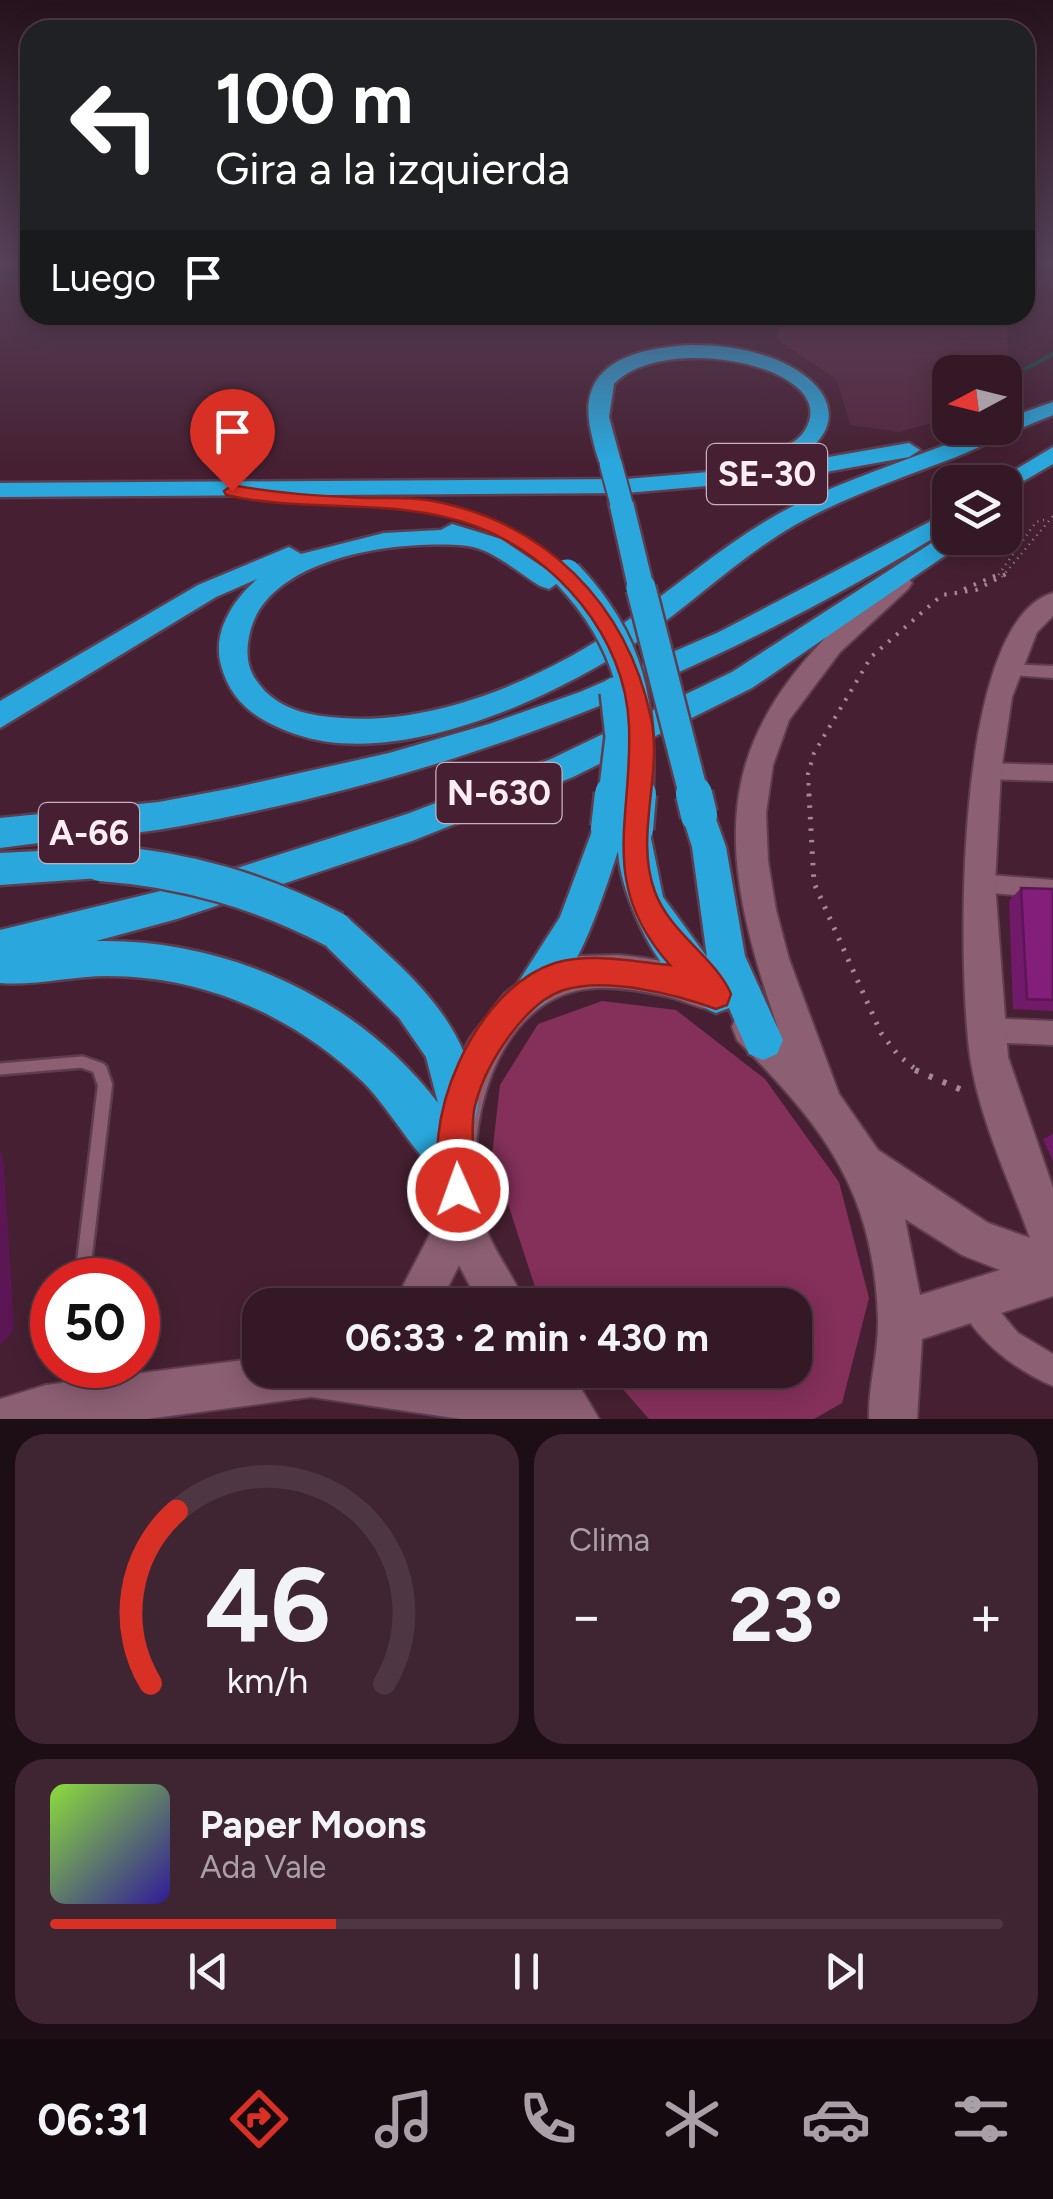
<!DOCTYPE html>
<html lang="es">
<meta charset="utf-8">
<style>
body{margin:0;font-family:Figtree,sans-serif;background:#3f2532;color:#f1f3f6;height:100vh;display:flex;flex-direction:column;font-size:38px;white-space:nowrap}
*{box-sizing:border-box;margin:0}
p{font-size:32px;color:#a9a0a7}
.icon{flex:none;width:55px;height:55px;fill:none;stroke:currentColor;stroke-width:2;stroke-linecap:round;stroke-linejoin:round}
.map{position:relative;height:1419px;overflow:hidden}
.drawer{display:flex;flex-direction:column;gap:15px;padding:15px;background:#1d0d15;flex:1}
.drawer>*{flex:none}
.hud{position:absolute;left:20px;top:20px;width:1015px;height:305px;border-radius:30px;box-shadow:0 5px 25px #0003,0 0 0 2px #4e3743;background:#202124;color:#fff;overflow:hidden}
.needle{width:65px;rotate:263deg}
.buttons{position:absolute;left:932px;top:355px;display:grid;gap:20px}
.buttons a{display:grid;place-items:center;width:90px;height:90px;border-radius:20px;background:#341826;box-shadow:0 5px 25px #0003,0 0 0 2px #4e3743;font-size:50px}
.speed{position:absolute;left:30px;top:1258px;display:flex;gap:20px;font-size:50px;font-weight:700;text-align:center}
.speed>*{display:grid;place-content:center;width:130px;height:130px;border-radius:50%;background:#341826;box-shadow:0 5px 25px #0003,0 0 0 2px #4e3743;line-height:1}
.speed .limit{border:15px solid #d22;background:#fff;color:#111}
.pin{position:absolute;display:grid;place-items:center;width:85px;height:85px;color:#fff;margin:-102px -42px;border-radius:50% 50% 50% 0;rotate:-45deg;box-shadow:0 0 10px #0007}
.pin .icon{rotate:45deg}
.me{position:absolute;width:110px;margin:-55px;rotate:358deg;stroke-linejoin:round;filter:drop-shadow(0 0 8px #0008)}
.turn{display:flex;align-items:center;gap:35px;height:210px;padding:0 30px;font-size:45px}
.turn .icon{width:130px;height:130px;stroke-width:2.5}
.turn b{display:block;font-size:70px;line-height:85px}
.then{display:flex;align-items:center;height:95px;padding:0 30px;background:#0003;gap:20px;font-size:38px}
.big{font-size:75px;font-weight:700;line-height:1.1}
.drawer .widget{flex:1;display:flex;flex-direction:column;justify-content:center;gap:15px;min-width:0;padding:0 35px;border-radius:30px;background:#3f2532}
.drawer .dial{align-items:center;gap:0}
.dial svg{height:260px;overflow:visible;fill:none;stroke:#4e3743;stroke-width:7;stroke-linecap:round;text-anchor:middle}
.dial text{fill:#f1f3f6;stroke:none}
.song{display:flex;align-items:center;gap:30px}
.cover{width:120px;height:120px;border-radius:15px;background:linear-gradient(135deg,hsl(90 70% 55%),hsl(250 70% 35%))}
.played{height:10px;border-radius:5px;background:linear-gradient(90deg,#d93025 30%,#4e3743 30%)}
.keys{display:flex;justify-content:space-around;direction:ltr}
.heat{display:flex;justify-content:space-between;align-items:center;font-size:55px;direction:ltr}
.drawer .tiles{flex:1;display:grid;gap:15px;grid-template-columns:1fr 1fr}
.widget:last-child{grid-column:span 2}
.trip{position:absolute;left:242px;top:1288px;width:570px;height:100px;border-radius:30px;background:#341826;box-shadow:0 5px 25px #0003,0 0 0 2px #4e3743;font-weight:700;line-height:100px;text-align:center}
.tab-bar{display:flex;height:160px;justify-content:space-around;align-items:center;background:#150a0f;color:#a9a0a7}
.tab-bar .icon{width:70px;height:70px}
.tab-bar .active{color:#d93025}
.tab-bar b{font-size:45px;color:#f1f3f6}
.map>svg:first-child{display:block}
.built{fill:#55283e}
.green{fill:#84305a}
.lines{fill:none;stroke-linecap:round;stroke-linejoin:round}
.stream{stroke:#115141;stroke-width:4}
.lane-far1-casing{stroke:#5e3e4e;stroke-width:16}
.lane-casing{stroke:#5e3e4e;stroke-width:19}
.street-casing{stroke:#5e3e4e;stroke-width:4}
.secondary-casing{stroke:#5e3e4e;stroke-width:4}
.highway-casing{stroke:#5e3e4e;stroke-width:5}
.path-far3{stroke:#a38894;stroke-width:2.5;stroke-dasharray:1 5;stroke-linecap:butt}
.path-far2{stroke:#a38894;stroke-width:4;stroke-dasharray:2.5 8;stroke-linecap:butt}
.path-far1{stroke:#a38894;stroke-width:5;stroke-dasharray:2.5 9;stroke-linecap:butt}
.path{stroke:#a38894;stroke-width:6;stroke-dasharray:4 11;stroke-linecap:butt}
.lane-far1{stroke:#8c5f72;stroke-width:11}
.lane{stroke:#8c5f72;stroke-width:14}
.street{fill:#8c5f72;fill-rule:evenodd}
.secondary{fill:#8c5f72;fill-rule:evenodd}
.highway{fill:#2aa8dd;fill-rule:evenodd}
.highway-bridge-far2-casing{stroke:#5e3e4e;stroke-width:26;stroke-linecap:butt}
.highway-bridge-far1-casing{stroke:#5e3e4e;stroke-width:34;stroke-linecap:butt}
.highway-bridge-casing{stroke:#5e3e4e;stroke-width:41;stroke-linecap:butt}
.highway-bridge-far2{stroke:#2aa8dd;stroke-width:22}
.highway-bridge-far1{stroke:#2aa8dd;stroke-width:29}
.highway-bridge{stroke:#2aa8dd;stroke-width:36}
.wall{fill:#711a69}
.shaded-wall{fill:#5c1555}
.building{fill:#831e7a;stroke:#5c1555;stroke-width:2.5}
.route{fill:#d93025;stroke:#8d1f18;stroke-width:2.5}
.labels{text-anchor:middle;stroke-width:10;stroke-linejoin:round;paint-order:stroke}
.shield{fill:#462032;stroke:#c7b0ba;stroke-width:2.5}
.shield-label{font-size:35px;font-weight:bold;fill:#feeef4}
</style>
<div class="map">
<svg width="1053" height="1419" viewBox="0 0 1053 1419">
<rect width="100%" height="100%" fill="#462032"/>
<!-- built -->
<path class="built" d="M783,315H1007L1008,363L988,372H950L946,419L899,432L850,425L837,380L776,339Z"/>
<!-- green -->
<path class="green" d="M602,1001L676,1010L765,1079L839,1182L869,1298L842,1403L814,1419H649L606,1370H795V1305H547L537,1293L492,1155L500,1085L538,1024Z"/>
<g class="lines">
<!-- stream -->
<path class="stream" d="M1005,380L1053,354"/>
<defs>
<path id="lane-far1" d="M0,1069L82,1062L99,1068L101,1072"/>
<path id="lane" d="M82,1280L105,1085L100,1070
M69,1394L72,1365"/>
<path id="street" d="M1006,664L1053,666V678L1000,674L998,670Z
M986,763L1053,765V781L986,779L979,776L977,771L979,766Z
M979,874L1053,880V898L979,892L972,890L969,883L972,876Z
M986,1018L1053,1021V1045L986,1042L978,1038L974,1030L978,1022Z
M971,1285L981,1289L1018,1333L1053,1354V1386C1015,1370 973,1338 957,1299L961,1289Z"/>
<path id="secondary" d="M900,575L908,577L912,583L908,589L840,652L789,720L773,765L766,813L768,861L776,910L789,959L839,1094L878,1150L988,1223L1030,1238C1009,1180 979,1118 970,1056C958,971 952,621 1053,593V616L1037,632L1012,697L1001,771L995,883L1008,1057L1053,1188V1296L922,1339L917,1419H869C868,1385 879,1353 878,1319C874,1191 824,1127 737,1040L732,1027L737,1014L750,1009L763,1014L778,1028C705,820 717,721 892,577ZM905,1219L962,1255L1000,1270L920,1295Z
M618,955C654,958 690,966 724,980L729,992L724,1004C720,1006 713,1009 709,1009C698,1008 684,1001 673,998C648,992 623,987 597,988C494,992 460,1133 482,1216C490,1248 514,1275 526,1305H480L459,1265L439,1305H393L440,1215L434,1159L436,1130L451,1076L470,1038L505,993L537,969L580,956Z
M260,1358V1370H451L527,1387L520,1370H570L599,1419H461L311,1397L147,1419H0V1399L46,1385Z"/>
<path id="highway" d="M692,345C721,345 750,349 777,360C845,389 847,441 777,466L909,443L920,450L909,457L787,479L626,493L0,497V483L626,479L756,468L753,463C767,449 793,450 805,430C844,367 664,330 614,384L609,417L622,465L619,470H603C597,459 594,445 591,432C575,362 636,348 692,345Z
M1053,402V415C1020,428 989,443 956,457C902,478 846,496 795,525C738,558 691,605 637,642C552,699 397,770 295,734C260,722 231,704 221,665C212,632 233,600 257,579L216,597L0,728V701L198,585L289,547L301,554L384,533L441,530L452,524L501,539L562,580L549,589L540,586C519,573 492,549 468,546C401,539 263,556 249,637C246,652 247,667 256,680C276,710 310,716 342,718C438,725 547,677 624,623C676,587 723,545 778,514C844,478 918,458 987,428H1005V419Z
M1053,447V464L1005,492V482H995Z
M621,495L633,502L654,588L650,594H632L628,588L609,502Z
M950,511V528C706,678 463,774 181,826C121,837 60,839 0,848V818L159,802L233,788L389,753L489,724L580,692L719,632Z
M950,531V538H965L962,544L752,688L573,777L412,841L177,919L96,941C227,938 359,999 438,1103L426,1057L399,1018L322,942L317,930L322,918L335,913L348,918C399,965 452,1006 472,1075C477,1093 481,1103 474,1120L459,1126L452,1123L476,1162L469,1177L454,1184C424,1172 391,1109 363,1082C293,1016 205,976 107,976C72,976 34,986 0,983V930L177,887L407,814L551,759L732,672Z
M699,801L711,805L726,847L745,956L783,1040L777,1054L763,1060L749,1054L729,1008L716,1013C666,993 621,902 618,851C604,893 574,994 531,1011L517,1005L512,992L560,917L597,818L609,814L622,821L635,815L647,819L663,897L707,957L692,847L682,815L687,805Z
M100,848L112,852L117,863L112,874L100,878L0,885V853Z"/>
</defs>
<!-- lane-far1 casing -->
<use href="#lane-far1" class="lane-far1-casing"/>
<!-- lane casing -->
<use href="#lane" class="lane-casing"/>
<!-- street casing -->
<use href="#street" class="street-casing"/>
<!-- secondary casing -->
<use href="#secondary" class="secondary-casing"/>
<!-- highway casing -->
<use href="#highway" class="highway-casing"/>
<!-- path-far3 -->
<path class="path-far3" d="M993,577L999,574L1036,522L1044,520
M1002,577L1053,516"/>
<!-- path-far2 -->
<path class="path-far2" d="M964,589L999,574
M809,796L808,774L814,753L871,657L942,595L976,590L1006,574"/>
<!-- path-far1 -->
<path class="path-far1" d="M809,794L814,883L881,1033L898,1055L919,1072"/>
<!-- path -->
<path class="path" d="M915,1070L969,1093"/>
<!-- lane-far1 -->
<use href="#lane-far1" class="lane-far1"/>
<!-- lane -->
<use href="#lane" class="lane"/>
<!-- street -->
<use href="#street" class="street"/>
<!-- secondary -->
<use href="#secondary" class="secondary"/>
<!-- highway -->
<use href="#highway" class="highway"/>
<defs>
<path id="highway-bridge-far2" d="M611,465L621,502
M565,572L569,577"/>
<path id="highway-bridge-far1" d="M567,574C631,641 643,706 638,796
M641,588L694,796
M613,796L620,737L615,692"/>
<path id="highway-bridge" d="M694,794L699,815
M609,828L613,794
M635,829L638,794
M100,863C185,869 260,891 335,930"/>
</defs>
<!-- highway-bridge-far2 casing -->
<use href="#highway-bridge-far2" class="highway-bridge-far2-casing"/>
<!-- highway-bridge-far1 casing -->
<use href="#highway-bridge-far1" class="highway-bridge-far1-casing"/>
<!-- highway-bridge casing -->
<use href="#highway-bridge" class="highway-bridge-casing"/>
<!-- highway-bridge-far2 -->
<use href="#highway-bridge-far2" class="highway-bridge-far2"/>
<!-- highway-bridge-far1 -->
<use href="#highway-bridge-far1" class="highway-bridge-far1"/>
<!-- highway-bridge -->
<use href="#highway-bridge" class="highway-bridge"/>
</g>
<!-- wall -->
<path class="wall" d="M1021,888L1053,889V1011L1013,1009L1009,901Z
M1053,1134V1161L1043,1139Z"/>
<!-- shaded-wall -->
<path class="shaded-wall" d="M0,1148L4,1165L14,1329L0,1346Z"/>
<!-- building -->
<path class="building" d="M1021,888L1053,889V1000L1027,999Z"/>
<!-- sky -->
<linearGradient id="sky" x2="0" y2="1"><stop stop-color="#26121c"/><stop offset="0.57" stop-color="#57425a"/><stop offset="1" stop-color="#57425a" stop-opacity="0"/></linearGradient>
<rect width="1053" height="461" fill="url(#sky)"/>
<!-- route -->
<path class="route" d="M232,485C278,494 322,496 368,498C388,498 409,497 428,500C546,521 627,604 651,718C663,775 634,836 655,892C670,933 715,957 731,994L727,1005L716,1009C675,994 607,977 564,990C525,1002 486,1064 476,1102C467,1132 480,1177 470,1202L458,1207L446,1202C414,1126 475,988 555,963C592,952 633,962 670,965C597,884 633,819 629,726C626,637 556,556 475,526C395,496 308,514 226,495L224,491Z"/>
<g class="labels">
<!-- shield labels -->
<g class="shield">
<rect x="707" y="444" width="120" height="60" rx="8"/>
<rect x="436.5" y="763" width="125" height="60" rx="8"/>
<rect x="39" y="803" width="100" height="60" rx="8"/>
</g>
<g class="shield-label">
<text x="767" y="486">SE-30</text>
<text x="499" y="805">N-630</text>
<text x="89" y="845">A-66</text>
</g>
</g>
</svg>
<div class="buttons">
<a><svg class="needle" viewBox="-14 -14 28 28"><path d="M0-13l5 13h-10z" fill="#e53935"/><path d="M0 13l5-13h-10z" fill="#a9a0a7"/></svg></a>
<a><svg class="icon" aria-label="layers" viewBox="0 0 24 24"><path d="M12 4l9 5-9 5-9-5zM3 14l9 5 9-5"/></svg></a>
</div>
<div class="speed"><div class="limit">50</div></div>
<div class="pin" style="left:232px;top:491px;background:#d93025"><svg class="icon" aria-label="arrive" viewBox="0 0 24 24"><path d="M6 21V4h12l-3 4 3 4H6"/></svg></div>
<svg class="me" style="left:458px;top:1190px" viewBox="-20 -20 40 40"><circle r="17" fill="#d93025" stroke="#fff" stroke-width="3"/><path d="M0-11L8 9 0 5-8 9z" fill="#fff"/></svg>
<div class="trip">06:33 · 2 min · 430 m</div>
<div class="hud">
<div class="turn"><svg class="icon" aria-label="left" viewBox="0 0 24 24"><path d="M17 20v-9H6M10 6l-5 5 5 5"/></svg><div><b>100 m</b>Gira a la izquierda</div></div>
<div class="then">Luego<svg class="icon" aria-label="arrive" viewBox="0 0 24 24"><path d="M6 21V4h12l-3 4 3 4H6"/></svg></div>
</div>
</div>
<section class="drawer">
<div class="tiles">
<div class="widget dial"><svg viewBox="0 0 100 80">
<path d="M14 69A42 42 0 1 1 86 69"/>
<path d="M14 69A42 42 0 0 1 22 16" stroke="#d93025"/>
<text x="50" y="56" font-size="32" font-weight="700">46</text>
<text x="50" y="72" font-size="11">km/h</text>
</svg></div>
<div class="widget"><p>Clima</p>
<div class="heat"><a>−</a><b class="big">23°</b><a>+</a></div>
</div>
<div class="widget">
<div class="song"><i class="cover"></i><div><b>Paper Moons</b><p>Ada Vale</p></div></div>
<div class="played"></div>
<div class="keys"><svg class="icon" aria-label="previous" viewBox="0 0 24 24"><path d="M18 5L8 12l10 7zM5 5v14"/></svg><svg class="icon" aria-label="pause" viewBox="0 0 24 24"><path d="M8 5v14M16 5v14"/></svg><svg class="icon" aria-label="next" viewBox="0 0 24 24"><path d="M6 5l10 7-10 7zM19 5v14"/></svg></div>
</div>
</div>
</section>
<nav class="tab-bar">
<b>06:31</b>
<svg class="icon active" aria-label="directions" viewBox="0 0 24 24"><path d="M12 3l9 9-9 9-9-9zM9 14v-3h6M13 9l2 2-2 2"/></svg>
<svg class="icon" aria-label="music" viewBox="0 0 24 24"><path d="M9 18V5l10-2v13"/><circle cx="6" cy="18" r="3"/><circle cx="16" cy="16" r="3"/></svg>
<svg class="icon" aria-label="phone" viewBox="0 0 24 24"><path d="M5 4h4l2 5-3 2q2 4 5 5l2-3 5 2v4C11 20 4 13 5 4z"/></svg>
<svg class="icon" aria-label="climate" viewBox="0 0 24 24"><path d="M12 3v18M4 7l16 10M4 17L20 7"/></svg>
<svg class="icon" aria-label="car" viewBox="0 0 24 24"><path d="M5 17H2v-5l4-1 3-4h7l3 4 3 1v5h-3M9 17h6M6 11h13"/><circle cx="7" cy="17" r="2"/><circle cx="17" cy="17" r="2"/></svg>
<svg class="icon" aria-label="filters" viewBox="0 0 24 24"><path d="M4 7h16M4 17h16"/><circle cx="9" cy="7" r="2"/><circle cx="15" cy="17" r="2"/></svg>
</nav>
